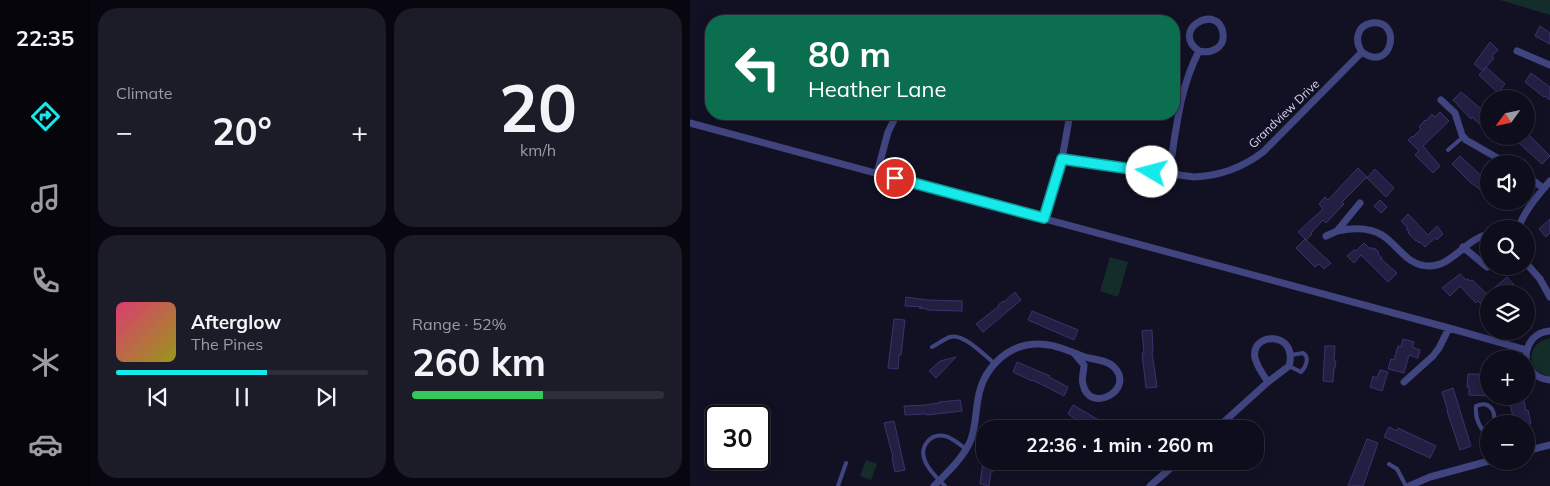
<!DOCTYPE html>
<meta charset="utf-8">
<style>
body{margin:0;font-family:Mulish,sans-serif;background:#1c1b28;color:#f1f3f6;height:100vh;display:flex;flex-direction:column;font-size:19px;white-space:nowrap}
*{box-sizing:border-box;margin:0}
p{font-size:16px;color:#9b9ca3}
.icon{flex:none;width:28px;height:28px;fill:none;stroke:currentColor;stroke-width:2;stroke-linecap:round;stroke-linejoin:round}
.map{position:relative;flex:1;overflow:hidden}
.side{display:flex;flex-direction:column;gap:8px;padding:8px;background:#08070f;width:600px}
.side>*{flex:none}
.top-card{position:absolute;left:15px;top:15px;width:475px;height:105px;border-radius:20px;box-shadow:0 2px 12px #0003,0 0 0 1px #2e2d3a;background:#0b6e4f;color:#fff;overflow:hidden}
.needle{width:32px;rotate:237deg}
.tools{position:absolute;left:790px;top:90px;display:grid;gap:10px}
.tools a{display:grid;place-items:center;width:55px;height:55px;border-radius:50%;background:#0e0d1b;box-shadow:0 2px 12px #0003,0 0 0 1px #2e2d3a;font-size:25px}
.speed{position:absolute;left:15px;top:405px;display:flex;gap:10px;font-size:25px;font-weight:700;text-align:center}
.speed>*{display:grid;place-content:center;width:65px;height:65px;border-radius:50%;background:#0e0d1b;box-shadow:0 2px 12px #0003,0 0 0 1px #2e2d3a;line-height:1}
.speed .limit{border:2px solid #111;border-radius:8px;background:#fff;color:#111}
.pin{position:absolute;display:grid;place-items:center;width:42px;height:42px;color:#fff;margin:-21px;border:2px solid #fff;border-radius:50%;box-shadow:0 1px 5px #0007}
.me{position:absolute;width:55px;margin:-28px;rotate:278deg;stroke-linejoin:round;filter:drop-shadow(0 0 4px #0008)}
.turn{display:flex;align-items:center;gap:18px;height:105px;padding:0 20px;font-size:22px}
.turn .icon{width:65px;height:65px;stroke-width:2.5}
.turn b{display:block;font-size:35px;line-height:42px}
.big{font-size:38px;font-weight:700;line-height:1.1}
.side .tile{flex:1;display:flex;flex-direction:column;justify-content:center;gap:8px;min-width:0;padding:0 18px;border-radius:20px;background:#1c1b28}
.side .dial{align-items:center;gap:0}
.dial b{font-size:65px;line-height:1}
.song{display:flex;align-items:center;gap:15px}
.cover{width:60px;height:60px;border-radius:8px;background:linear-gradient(135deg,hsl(340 70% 55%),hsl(60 70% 35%))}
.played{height:5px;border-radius:2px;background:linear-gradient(90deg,#15e9ea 60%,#2e2d3a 60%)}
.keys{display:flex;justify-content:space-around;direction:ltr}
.heat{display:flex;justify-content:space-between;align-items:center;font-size:28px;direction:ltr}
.charge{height:8px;border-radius:4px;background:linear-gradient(90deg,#34c759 52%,#2e2d3a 0)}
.side .tiles{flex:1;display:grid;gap:8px;grid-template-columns:repeat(2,1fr)}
.trip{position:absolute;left:286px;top:420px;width:288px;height:50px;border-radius:20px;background:#0e0d1b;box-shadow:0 2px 12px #0003,0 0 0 1px #2e2d3a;font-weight:700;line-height:50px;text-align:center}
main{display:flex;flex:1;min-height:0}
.tab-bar{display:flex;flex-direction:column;width:90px;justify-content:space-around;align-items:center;background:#06050b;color:#9b9ca3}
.tab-bar .icon{width:35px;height:35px}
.tab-bar .on{color:#15e9ea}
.tab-bar b{font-size:22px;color:#f1f3f6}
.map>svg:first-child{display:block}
.green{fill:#142d2a}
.building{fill:#231f43;stroke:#39336d}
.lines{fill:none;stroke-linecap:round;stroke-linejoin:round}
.lane{stroke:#40447f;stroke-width:4}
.street{stroke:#40447f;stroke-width:7}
.route-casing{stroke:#0e9798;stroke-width:12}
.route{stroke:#15e9ea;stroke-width:9}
.labels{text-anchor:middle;stroke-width:5;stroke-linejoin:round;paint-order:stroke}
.street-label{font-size:12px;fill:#d8d7fb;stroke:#121124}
</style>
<main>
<nav class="tab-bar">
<b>22:35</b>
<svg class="icon on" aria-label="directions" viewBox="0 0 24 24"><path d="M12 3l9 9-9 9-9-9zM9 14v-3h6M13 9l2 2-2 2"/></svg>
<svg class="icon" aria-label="music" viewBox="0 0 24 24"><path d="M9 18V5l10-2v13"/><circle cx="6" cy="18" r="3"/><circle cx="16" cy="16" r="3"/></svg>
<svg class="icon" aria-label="phone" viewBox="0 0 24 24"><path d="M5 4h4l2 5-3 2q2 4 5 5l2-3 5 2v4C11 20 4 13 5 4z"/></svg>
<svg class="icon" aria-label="climate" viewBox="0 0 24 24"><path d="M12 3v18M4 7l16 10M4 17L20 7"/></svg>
<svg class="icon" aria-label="car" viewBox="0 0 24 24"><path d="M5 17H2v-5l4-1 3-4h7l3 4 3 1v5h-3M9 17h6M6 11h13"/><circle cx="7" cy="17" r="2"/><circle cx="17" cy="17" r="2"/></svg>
</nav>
<section class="side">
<div class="tiles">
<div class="tile"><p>Climate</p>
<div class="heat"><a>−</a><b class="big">20°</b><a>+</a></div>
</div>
<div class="tile dial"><b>20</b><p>km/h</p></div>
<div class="tile">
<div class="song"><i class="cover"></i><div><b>Afterglow</b><p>The Pines</p></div></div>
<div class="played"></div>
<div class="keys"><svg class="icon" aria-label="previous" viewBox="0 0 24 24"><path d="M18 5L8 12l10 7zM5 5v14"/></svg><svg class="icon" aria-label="pause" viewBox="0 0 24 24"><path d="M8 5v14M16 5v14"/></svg><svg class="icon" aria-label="next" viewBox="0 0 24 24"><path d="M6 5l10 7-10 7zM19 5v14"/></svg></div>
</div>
<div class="tile"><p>Range · 52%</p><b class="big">260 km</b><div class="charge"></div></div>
</div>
</section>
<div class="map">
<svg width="860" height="486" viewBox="0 0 860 486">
<rect width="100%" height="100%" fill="#121124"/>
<!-- green -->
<path class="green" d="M810,0H860V15Z
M420,257L438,262L428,297L410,291Z
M860,338V377C835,372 835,343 860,338Z
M176,460L187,464L181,480L170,476Z"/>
<!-- building -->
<path class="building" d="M850,26L860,33V44L845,36Z
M800,42L808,50L802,56L804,58L793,71L784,64Z
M796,67L815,84L808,93L789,75Z
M841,73L860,87V100L855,96L854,97L835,82Z
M771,92L797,114L796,116L799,118V133L782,117L781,119L763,100Z
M750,112L759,121L733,146L750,166L743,173L725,155L729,151L718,140L722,136L723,137L731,129L729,127L735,120L736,121L742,114L745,117Z
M836,132L860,156L852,164L821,136H836Z
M770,156L799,183V198L788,188L780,182L762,164Z
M668,168L677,177L652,202L654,204L636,223L633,220L621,233L622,234L616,240L608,232L633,209L629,204L635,197L638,200Z
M685,169L704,188L696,197L677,178Z
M690,200L697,207L691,213L684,206Z
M718,214L738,235L747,226L753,234L747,240L745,238L735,247L730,242L729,243L726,240V241L718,233L719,232L716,229L718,228L711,221Z
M860,219V233L856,237L849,229Z
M615,239L641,263L634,269L629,264L625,267L606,248Z
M674,243L680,249L681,247L684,250L685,248L689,253L688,254L692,258L691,259L707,273L698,282L671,255L664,263L657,256L664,250L666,251Z
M770,274L776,280L778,279L780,281L782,280L797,294L817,277L824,285L815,294H797L799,295V300L793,306L788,301L786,303L770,286L760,296L752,288Z
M325,292L331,300L293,332L286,324L309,306L308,305L313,301L314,302Z
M216,297L237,300L272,301V311L237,310V309L229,308L232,307L215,306Z
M342,311L388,330L384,340L338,320Z
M204,319L215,320L211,355H209L208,369L198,368Z
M462,330L463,351L462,352L467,387L456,388L452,353H454L452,331Z
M713,339L724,342L722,347L730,350L728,358L719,355L714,373L698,369L701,359L704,360L708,346L711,347Z
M635,346H645L644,361H646L645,368H644L643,382L633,381Z
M266,357L246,378L239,371L250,361Z
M327,362L360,376L359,377L378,387L374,396L355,386L342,380V381L323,372Z
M690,370L698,372L692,391L680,387L683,376L687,378Z
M778,374H789V377L799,378V396L779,395V387H777Z
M763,388L781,446L770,450L757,411H758L752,392Z
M833,396L836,411L838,410L841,424H817L816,418L823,417L819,399Z
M270,400L272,411L237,415L236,414L215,415L214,406L235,405L249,403V402Z
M383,405L414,423L422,429H404L390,422L378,414Z
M204,421L215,470L205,472L202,458L203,457L194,423Z
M699,427L707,431L708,428L746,446L740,458L694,437Z
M677,439L688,443L673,486H658Z
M293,461H304L303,472H301L299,486L290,484Z"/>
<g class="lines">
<!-- lane -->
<path class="lane" d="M758,150L773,137
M242,347C248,344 254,339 260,337C274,333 295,356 305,364
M599,366L611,372C616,367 620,357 613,353L601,355
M799,437C790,429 785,418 786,406C800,400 806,411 804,424
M699,464L707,469L716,486
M148,486L156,463
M255,486C248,479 239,471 235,461C229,447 240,433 255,436C263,438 270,445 276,449"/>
<!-- street -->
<path class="street" d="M827,51L860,65
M751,100L765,113L772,135L776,140L818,164
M0,123L759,328L836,350
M372,159L504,177C530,176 552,168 573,152L672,52C702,74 713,19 682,23C667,25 664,41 672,52
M187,173L198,132L207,114
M479,174C486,132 489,89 509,51C521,54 535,48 533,33C528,2 479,30 509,51
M836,175L853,188
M354,218L372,159L380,114
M828,229C834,211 848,195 860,181
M647,231C661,228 679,227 692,235C708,245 717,266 739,266C763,266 775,239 799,234
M636,236L647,231L670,203
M773,247L797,267
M836,263L850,279L860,297
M836,359C836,344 844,332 860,331
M836,360C840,372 847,379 860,380
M714,382L743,356L749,348L759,328
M526,429L578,382L599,366C609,331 560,331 565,358C567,366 573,375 578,382
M836,451L860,445
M244,486C257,473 272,459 280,442C287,425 285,407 290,390C296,368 315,349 337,345C358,341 374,349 392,356C402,360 416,359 424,367C446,390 399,415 393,384C391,378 394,372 394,365L384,353
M460,486L489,461
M719,486L740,477L799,461"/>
</g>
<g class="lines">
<defs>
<path id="route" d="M205,178L354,218L372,159L462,172"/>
</defs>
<!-- route casing -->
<use href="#route" class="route-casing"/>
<!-- route -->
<use href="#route" class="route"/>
</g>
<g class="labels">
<!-- street labels -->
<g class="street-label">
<text transform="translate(594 114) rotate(-44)" y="4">Grandview Drive</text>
</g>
</g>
</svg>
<div class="tools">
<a><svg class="needle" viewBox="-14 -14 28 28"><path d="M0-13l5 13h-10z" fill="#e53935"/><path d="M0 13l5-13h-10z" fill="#9b9ca3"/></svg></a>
<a><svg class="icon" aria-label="sound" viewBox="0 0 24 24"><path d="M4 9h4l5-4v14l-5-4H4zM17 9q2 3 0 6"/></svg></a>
<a><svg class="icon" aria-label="search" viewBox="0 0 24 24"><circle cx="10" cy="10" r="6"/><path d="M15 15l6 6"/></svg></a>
<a><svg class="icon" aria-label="layers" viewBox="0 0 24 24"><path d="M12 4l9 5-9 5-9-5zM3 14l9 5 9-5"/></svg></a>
<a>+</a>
<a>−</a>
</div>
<div class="speed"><div class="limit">30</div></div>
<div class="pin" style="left:205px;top:178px;background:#d93025"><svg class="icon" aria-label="arrive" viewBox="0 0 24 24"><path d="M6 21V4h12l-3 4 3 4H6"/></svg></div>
<svg class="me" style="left:462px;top:172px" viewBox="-20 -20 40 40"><circle r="19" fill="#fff"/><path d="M0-13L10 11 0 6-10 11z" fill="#15e9ea"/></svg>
<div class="trip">22:36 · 1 min · 260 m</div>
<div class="top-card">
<div class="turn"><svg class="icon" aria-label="left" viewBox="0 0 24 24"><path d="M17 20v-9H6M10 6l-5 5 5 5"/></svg><div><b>80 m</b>Heather Lane</div></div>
</div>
</div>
</main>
